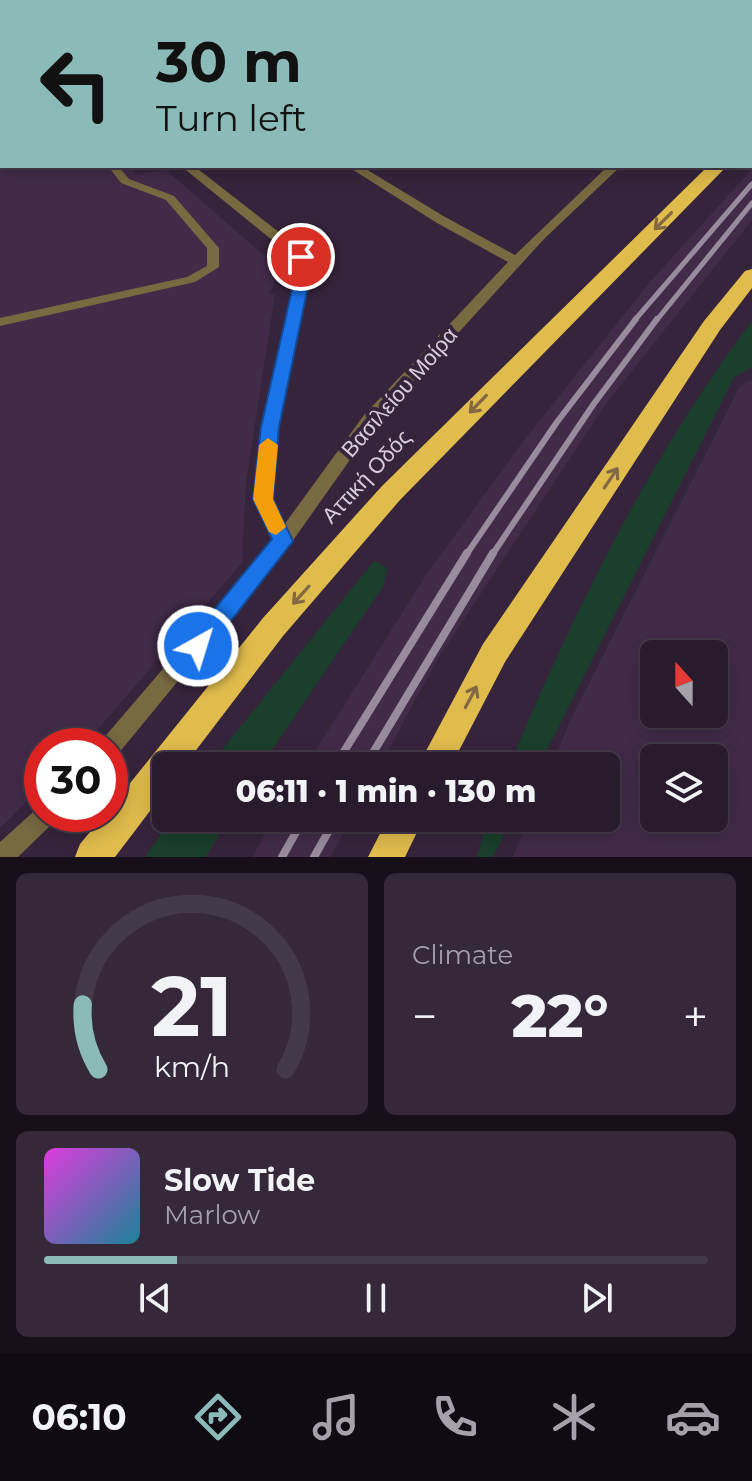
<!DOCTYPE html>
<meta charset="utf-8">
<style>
body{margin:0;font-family:Montserrat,sans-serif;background:#342839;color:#f1f3f6;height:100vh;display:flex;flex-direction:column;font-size:30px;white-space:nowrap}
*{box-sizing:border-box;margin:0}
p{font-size:26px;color:#a5a1aa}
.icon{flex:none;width:44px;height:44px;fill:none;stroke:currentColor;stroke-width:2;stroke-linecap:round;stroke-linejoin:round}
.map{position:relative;height:857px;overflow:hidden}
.panel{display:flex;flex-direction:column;gap:16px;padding:16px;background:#160f19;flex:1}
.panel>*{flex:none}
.banner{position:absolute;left:0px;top:0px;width:752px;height:168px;box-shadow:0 4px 20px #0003,0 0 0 2px #443949;background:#8bbbb9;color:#111;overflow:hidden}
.needle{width:52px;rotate:339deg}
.buttons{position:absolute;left:640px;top:640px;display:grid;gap:16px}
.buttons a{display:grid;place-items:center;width:88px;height:88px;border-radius:12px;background:#281b2d;box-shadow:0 4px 20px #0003,0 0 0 2px #443949;font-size:40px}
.speed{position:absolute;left:24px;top:728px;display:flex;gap:16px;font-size:40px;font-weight:700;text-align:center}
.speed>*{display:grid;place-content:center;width:104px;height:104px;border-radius:50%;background:#281b2d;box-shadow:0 4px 20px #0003,0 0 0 2px #443949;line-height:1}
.speed .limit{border:12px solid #d22;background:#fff;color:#111}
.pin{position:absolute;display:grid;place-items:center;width:68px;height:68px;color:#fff;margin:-34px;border:4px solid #fff;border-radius:50%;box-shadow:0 2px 8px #0007}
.me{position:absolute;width:88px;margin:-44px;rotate:39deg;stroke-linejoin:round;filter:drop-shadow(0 0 6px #0008)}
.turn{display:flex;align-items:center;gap:28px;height:168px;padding:0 24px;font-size:36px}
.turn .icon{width:104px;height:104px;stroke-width:2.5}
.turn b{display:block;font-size:56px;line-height:68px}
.big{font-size:60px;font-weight:800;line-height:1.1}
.panel .widget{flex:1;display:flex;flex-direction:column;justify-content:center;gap:12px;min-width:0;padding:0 28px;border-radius:12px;background:#342839}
.panel .dial{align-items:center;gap:0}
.dial svg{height:208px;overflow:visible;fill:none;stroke:#443949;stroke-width:7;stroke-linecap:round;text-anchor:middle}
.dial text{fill:#f1f3f6;stroke:none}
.song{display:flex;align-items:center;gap:24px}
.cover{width:96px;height:96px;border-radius:12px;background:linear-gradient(135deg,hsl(300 70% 55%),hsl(190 70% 35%))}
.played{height:8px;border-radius:4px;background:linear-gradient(90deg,#8bbbb9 20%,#443949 20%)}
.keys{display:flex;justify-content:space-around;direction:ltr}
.heat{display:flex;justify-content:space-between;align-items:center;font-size:44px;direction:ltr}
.panel .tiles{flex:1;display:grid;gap:16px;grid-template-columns:1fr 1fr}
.widget:last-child{grid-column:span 2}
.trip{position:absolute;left:152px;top:752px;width:468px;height:80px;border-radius:12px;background:#281b2d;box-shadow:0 4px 20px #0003,0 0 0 2px #443949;font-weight:800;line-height:80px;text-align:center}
.tabs{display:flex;height:128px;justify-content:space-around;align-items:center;background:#100b12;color:#a5a1aa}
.tabs .icon{width:56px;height:56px}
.tabs .active{color:#8bbbb9}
.tabs b{font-size:36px;color:#f1f3f6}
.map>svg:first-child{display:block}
.built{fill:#422b49;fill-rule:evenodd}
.green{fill:#1a3f2c}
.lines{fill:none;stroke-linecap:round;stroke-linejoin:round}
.lane{fill:#776940;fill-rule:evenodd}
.street{fill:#776940;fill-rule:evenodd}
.primary{fill:#c2a54b;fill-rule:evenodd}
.highway{fill:#e0bc4c;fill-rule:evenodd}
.rail-far2{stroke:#998b9e;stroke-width:5}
.rail-far1{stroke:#998b9e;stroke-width:6}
.rail{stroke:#998b9e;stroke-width:8}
.wall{fill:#67471d}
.shaded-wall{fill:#4e3321}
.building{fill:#735532;stroke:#83684c;stroke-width:2}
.oneway{stroke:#826843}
.route{fill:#1a73e8;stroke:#114b97;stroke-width:2}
.slow{fill:#f59e0b}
.labels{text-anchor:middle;stroke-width:8;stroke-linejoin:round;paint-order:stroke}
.street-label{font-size:22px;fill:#d8cddc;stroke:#36243c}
</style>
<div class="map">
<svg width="752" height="857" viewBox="0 0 752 857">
<rect width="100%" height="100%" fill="#36243c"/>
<!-- built -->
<path class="built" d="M0,0H688L696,2H2V48Z
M0,72L2,166H133L134,175L166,170L275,265L277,279L268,295L275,294L246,483L242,563L83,746H42V786L0,828Z
M752,169V220L605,405L437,660L380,766H306L424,578L524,440L650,282Z
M752,380V857H513L529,818H606V766H551L574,713L740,386ZM714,654V714H654V654ZM714,758V818H654V758Z
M275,818H352L330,857H252Z"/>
<!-- green -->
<path class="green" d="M752,321V367L734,377L539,766H509C575,609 649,458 752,321Z
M374,561L387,568L384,585L261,766H209Z
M173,818H229L206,857H145Z
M488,818H513L493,857H477Z"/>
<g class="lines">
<!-- lane -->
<path class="lane" d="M156,0H164L166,2H158Z
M294,0H302V2H294Z
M0,74L2,75V81L0,80Z
M108,166H118L129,179L174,196L219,248V267L195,282L0,326V318L187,277L207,266V248L166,200L121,183Z"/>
<!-- street -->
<path class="street" d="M141,0H150L151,2H142Z
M0,53H2V59H0Z
M752,68V75L750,76V69Z
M181,166H194L298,247L311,265L278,427L272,499L284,525L364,415L508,262L437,223L347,166H361L445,217L515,255L608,166H621L544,239L376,423L289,546L118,754L110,757V746H100L102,740L273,540L254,499L262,427L297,265L288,253Z
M42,804V814H57L54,822L18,857H0V842Z"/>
<!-- primary -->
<path class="primary" d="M700,0H716L717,2H701Z
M740,0H752V5L750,2Z"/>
<!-- highway -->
<path class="highway" d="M752,127V138L750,139V128Z
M708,166H727L400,500L283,636L184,766H166V790L115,857H75L80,844L105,814H110V808L263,618L382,486Z
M752,269V288L720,330L505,662L451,766H418L483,644L704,321L745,271Z
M388,818H424L405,857H368Z"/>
<!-- rail-far2 -->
<path class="rail-far2" d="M634,321L752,184
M656,321L752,203"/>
<!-- rail-far1 -->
<path class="rail-far1" d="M466,555L557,422L636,319
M492,555L593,405L657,319"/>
<!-- rail -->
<path class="rail" d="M335,766L467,553
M365,766L493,553
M282,857L304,818
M314,857L336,818"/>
</g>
<!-- wall -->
<path class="wall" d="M174,0H280V2H177Z
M750,15L752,16V43L750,44Z"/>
<!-- shaded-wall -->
<path class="shaded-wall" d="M183,0H195L196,2H183Z
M208,0H280V2H208Z"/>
<!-- building -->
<path class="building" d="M652,0H699L706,2H652Z"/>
<!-- one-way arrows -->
<defs><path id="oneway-shaft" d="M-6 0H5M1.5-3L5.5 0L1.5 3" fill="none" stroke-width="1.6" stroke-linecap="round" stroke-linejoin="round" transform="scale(2)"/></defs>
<g class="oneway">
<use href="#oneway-shaft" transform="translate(663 221) rotate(135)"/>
<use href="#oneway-shaft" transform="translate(478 404) rotate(134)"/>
<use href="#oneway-shaft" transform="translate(611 478) rotate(-56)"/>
<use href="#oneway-shaft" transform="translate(301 595) rotate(132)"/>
<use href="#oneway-shaft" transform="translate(471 697) rotate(-62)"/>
</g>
<!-- route -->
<path class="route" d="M301,253L308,257L311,272L279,427L273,499L293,541L206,653L198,656L190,653L187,646L190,639L272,539L253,499L261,427L296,272L293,257Z"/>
<!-- slow -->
<path class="slow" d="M268,438L278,445L273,499L286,527L276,535L269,532L253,499L259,445Z"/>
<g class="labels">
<!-- street labels -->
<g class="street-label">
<text transform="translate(399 392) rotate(-49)" y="8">Βασιλείου Μοίρα</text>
<text transform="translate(366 476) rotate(-47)" y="8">Αττική Οδός</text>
</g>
</g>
</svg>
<div class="buttons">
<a><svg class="needle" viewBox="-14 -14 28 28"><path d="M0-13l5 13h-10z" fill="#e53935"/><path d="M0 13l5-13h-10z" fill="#a5a1aa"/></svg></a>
<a><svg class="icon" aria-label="layers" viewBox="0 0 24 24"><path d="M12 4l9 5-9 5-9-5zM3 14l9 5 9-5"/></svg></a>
</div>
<div class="speed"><div class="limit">30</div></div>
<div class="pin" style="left:301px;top:257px;background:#d93025"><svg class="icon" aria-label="arrive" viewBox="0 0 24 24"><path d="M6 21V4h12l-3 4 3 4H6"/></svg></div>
<svg class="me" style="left:198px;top:646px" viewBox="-20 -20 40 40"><circle r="17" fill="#1a73e8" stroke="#fff" stroke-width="3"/><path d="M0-11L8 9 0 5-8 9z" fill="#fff"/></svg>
<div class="trip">06:11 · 1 min · 130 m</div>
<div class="banner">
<div class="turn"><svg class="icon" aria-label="left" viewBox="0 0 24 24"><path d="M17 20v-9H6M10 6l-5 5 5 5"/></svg><div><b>30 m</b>Turn left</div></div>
</div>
</div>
<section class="panel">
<div class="tiles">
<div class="widget dial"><svg viewBox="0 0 100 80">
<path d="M14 69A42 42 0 1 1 86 69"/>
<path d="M14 69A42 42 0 0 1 8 44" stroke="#8bbbb9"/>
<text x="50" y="56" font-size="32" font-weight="700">21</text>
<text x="50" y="72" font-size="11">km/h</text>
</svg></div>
<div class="widget"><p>Climate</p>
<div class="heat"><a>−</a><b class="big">22°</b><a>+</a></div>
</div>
<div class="widget">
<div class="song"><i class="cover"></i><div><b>Slow Tide</b><p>Marlow</p></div></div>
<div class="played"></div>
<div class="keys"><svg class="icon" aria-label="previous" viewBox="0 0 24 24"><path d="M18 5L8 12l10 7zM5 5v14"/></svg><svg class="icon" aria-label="pause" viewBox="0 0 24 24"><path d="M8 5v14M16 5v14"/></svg><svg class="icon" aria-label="next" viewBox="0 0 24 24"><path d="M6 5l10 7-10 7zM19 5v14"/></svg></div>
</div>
</div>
</section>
<nav class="tabs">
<b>06:10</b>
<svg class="icon active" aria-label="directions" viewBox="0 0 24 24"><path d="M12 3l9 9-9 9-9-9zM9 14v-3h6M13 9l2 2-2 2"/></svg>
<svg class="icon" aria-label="music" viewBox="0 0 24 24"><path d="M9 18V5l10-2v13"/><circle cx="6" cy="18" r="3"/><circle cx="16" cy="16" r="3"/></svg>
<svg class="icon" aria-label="phone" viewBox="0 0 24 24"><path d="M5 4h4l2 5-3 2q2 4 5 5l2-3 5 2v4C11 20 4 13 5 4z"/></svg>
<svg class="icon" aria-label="climate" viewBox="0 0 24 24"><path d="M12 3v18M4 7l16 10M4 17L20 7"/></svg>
<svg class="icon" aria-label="car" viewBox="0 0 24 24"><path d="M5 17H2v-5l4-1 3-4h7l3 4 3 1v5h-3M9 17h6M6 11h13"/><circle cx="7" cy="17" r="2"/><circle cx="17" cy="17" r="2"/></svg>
</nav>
